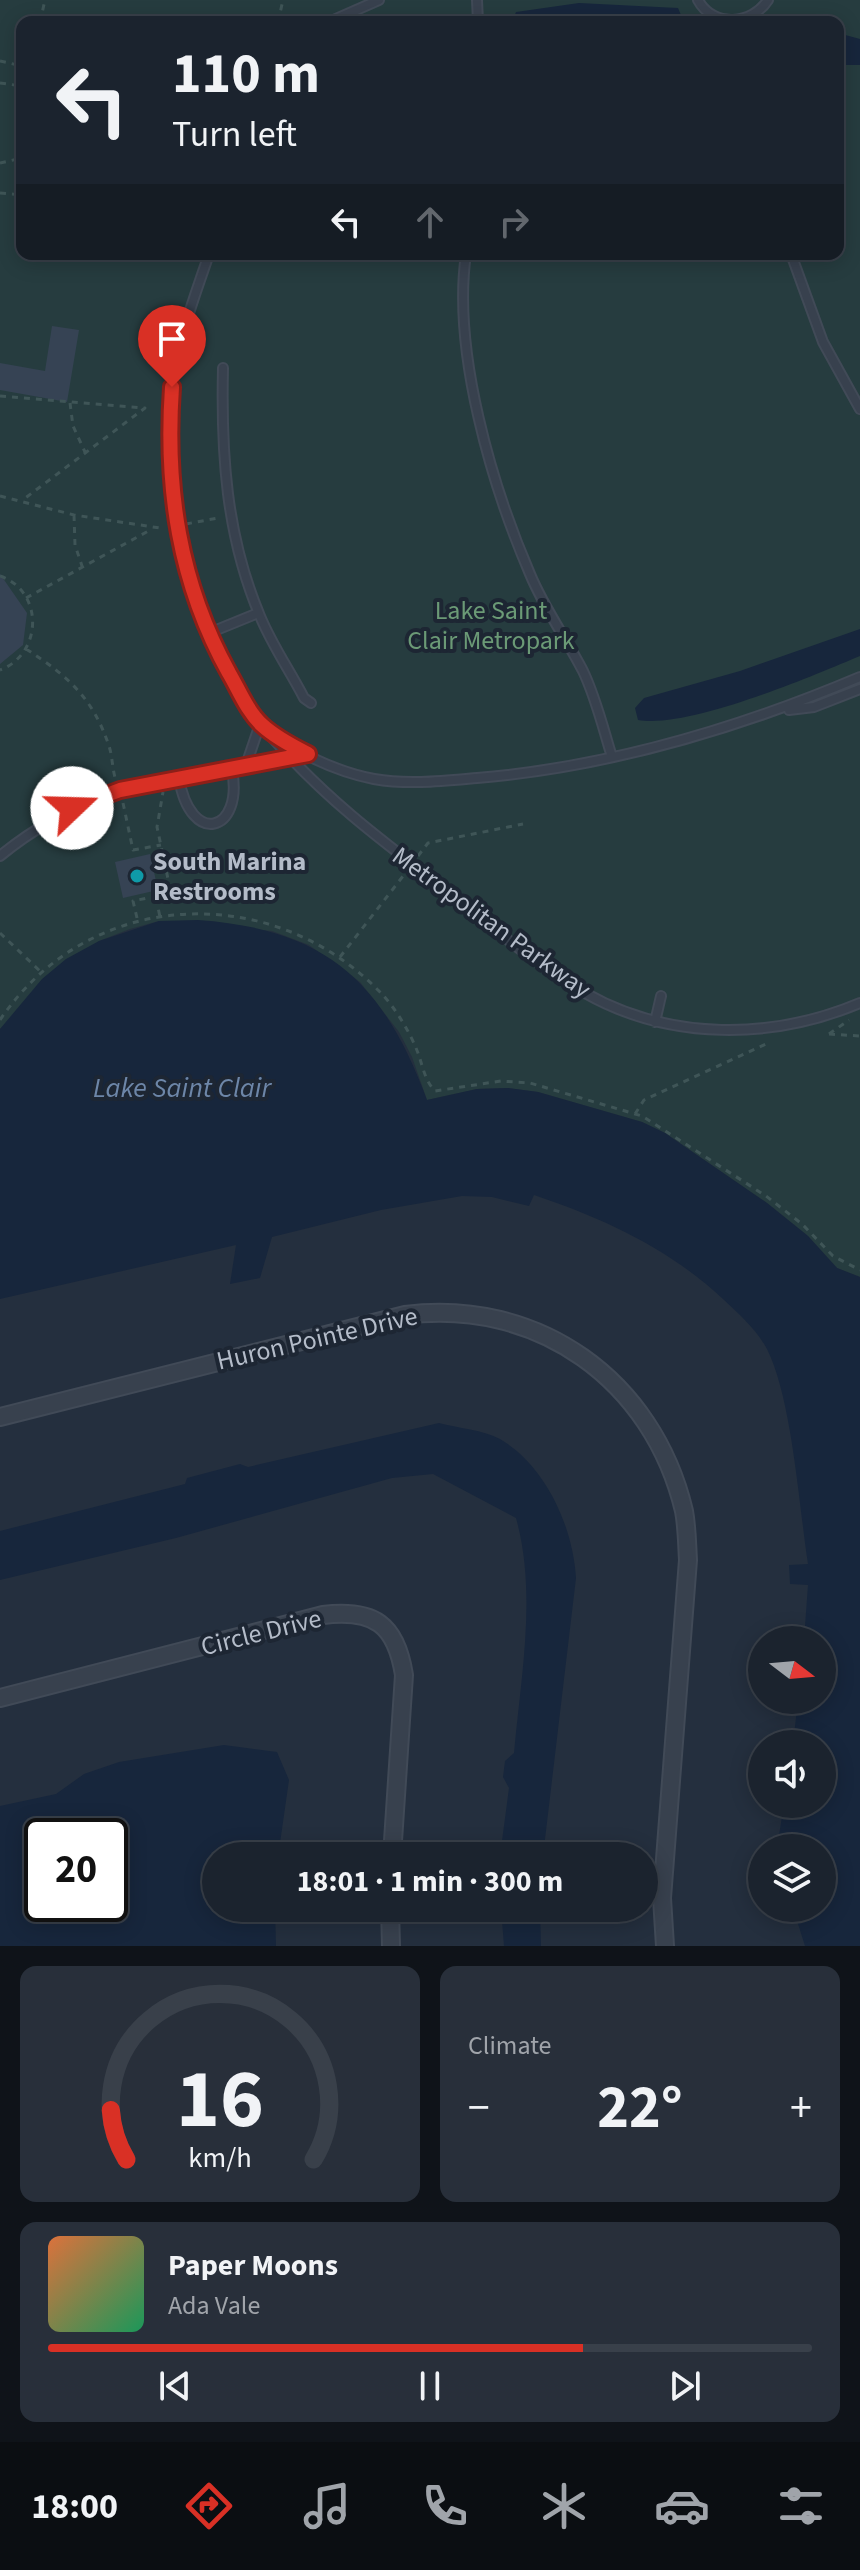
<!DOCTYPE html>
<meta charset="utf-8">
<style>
body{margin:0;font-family:"Source Sans 3",sans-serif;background:#282f3a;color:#f1f3f6;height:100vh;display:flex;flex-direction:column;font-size:30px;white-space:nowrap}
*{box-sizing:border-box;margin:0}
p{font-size:26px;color:#a0a4aa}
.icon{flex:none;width:44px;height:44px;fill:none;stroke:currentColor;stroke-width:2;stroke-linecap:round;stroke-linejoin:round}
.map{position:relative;height:1946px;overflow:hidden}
.drawer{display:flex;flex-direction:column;gap:20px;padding:20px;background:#0f1319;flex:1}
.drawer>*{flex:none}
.hud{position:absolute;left:16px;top:16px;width:828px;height:244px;border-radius:16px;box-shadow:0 4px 20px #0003,0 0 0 2px #39404a;background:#1b232e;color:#f1f3f6;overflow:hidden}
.needle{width:52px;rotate:106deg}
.fabs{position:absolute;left:748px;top:1626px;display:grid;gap:16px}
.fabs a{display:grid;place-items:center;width:88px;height:88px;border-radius:50%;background:#1b232e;box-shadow:0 4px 20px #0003,0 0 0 2px #39404a;font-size:40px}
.speed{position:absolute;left:24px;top:1818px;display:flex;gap:16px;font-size:40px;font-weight:700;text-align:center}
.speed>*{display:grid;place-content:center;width:104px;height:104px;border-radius:50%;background:#1b232e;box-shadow:0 4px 20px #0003,0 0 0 2px #39404a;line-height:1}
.speed .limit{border:4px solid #111;border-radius:12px;background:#fff;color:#111}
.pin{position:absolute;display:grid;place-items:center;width:68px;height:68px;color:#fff;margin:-82px -34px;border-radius:50% 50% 50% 0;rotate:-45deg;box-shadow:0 0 8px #0007}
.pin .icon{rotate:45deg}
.me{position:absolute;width:88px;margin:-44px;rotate:69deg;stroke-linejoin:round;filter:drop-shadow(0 0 6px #0008)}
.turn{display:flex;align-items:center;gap:28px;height:168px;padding:0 24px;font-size:36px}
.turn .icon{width:104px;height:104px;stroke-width:2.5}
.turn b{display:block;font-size:56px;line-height:68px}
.lanes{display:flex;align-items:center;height:76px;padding:0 24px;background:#0003;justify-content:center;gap:40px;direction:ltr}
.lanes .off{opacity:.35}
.big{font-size:60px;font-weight:700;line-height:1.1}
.drawer .card{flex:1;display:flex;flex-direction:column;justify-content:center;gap:12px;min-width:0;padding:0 28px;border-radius:16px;background:#282f3a}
.drawer .dial{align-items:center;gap:0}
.dial svg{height:208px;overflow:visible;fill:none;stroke:#39404a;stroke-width:7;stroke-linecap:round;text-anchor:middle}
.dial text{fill:#f1f3f6;stroke:none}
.song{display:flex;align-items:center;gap:24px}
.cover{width:96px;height:96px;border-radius:12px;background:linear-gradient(135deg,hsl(20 70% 55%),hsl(150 70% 35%))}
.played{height:8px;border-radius:4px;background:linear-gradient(90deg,#d93025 70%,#39404a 70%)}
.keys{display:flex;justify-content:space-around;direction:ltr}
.heat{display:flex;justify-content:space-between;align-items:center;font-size:44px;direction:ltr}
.drawer .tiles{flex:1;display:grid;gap:20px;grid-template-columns:1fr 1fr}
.card:last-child{grid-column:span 2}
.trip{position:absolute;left:202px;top:1842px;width:456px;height:80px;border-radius:40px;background:#1b232e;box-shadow:0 4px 20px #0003,0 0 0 2px #39404a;font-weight:700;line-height:80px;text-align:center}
.dock{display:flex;height:128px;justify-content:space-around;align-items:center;background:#0b0e12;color:#a0a4aa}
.dock .icon{width:56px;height:56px}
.dock .current{color:#d93025}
.dock b{font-size:36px;color:#f1f3f6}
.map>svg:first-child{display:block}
.green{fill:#263c3f;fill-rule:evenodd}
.water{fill:#17263c;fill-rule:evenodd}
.building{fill:#364354}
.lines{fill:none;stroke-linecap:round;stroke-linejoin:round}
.service-casing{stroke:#414a57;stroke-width:12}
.minor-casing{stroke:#414a57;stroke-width:20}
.path{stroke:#3f5557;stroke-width:3;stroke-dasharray:6 6;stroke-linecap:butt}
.service{stroke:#38414e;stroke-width:8}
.minor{stroke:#38414e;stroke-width:16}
.route-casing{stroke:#8d1f18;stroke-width:20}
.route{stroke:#d93025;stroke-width:14}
.culture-dot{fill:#0f9aa8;stroke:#1d2633;stroke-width:3}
.labels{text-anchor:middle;stroke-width:8;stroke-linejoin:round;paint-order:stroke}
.park-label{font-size:26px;fill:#6b9a76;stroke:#1d2633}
.poi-label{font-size:26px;font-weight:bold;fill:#b4bcc9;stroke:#1d2633;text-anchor:start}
.street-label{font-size:26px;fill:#b4bcc9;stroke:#1d2633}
.water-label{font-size:28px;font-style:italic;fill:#6d86a8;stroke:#1d2633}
</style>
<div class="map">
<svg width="860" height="1946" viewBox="0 0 860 1946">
<rect width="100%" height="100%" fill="#242f3e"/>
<!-- green -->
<path class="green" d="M0,0H860V1277L837,1268L808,1236L767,1203L665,1133L642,1122L538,1092L508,1088L477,1089L427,1100L412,1057L399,1032L360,982L309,945L272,931L159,921L130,929L99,941L0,1029ZM22,22H838V254H22Z"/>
<!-- water -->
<path class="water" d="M579,3L678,8L681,15L677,22H512L516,12Z
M838,33L860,39V65H838Z
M860,629V656C810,677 688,729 638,720L635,708L644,698L740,671Z
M198,920C326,929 383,981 427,1100L477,1089L508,1088L538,1092L642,1122L665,1133L767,1203L808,1236L837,1268L860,1277V1946H805L793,1908H822V1848H777L784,1804H822V1744H793L798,1700H822V1640H804L808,1585L790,1584L789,1565L808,1564C799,1506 792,1399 767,1349C756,1329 740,1315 723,1299C668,1248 605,1219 534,1195L529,1206L492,1197L462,1196L381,1210L272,1237L260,1278L230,1284L236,1245L0,1299V1029L42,979L66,959L99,941L159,921Z
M439,1423C457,1428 484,1430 500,1439C546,1466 573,1527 576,1578L543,1856H500L509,1788L503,1777L505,1761L514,1753C521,1676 537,1593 516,1518L433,1474L392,1478L176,1538L0,1580V1531L185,1484L187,1478L240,1464L248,1467Z
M224,1745L277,1752L289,1780L279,1850L281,1856H216V1908H275L276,1946H0V1806L56,1794L84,1774L119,1762ZM110,1836V1904H42V1836Z
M501,1908H540L541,1946H504Z"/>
<!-- building -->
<path class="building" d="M52,326L79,330L67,402L0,390V363L45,371Z
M0,574L27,613L23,645L0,664Z
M150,854L158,890L123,898L115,862Z"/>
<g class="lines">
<defs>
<path id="service" d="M477,0L478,22
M698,0C713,28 752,25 768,0
M329,22L379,0
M209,254C197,290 183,326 175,364C160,443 171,526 197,602C210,638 233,697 261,724C288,750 337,772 374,779C408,785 443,781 477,778C610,767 737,729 860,677
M466,254C452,351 492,486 530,574C544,608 566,638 583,671C596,698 603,728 612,757
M791,254L823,342L860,409
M223,368C221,453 226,536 260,616C272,645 290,671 304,698L311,703
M209,633L258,613
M789,710L814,707L860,689
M271,736C322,796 382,841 444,888C489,924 535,965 585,993C670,1041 772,1040 860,1003
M245,768L260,724
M179,778C190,847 244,833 232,770
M0,856C99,775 179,786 294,757
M655,1022L661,996"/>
<path id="minor" d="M0,1417L405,1315C538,1298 653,1380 684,1511C687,1527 687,1544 688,1560L662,1898L665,1946
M0,1698L323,1615C374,1609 396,1624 404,1675L392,1856
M390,1908L391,1946"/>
</defs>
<!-- service casing -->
<use href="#service" class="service-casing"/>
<!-- minor casing -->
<use href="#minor" class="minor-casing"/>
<!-- path -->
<path class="path" d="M40,22L45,0
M278,22L283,0
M0,61L22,66
M0,83L22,86
M0,163L22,158
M0,193L22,195
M0,396L145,408L24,499
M70,403L73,426L85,452
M0,496L74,515L160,528
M74,515L75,545L82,566
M186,524L218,518
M0,576C44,591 43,654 0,670
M26,598L152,529
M26,649C68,676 93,698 109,746C113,758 112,772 117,783
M123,803L133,850L161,845
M418,856L428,843L523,824
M156,898L160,917
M137,918L133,901L171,893L157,827L163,792
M0,933L41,972
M340,957L407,871
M0,1020C89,888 270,880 379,991C395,1007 410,1032 418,1053C423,1067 425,1081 435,1091L501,1081L530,1083L642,1116L766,1196L802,1224L833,1256L860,1270
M829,1034L849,1020
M829,1034L860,1036
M635,1114L644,1100L766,1044"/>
<!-- service -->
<use href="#service" class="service"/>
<!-- minor -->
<use href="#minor" class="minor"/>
</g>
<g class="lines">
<defs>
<path id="route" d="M72,808L120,790L308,754C292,746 275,737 262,725C247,711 239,690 229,673C179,583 165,488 172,387"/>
</defs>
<!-- route casing -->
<use href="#route" class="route-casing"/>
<!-- route -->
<use href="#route" class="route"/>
</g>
<!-- markers -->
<circle class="culture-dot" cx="137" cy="876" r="8"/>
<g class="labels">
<!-- park labels -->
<g class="park-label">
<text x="491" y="619">Lake Saint<tspan x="491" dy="30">Clair Metropark</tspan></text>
</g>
<!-- poi labels -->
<g class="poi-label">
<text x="153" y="870">South Marina<tspan x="153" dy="30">Restrooms</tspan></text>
</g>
<!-- street labels -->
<g class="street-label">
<text transform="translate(492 922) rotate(36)" y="9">Metropolitan Parkway</text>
<text transform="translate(317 1338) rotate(-13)" y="9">Huron Pointe Drive</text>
<text transform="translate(261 1632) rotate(-14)" y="9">Circle Drive</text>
</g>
<!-- water labels -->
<g class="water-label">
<text x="182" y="1097">Lake Saint Clair</text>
</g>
</g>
</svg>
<div class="fabs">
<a><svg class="needle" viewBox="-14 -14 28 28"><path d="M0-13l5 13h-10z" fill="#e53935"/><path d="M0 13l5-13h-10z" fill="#a0a4aa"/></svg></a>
<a><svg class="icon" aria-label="sound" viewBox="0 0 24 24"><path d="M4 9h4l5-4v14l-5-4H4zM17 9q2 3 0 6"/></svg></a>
<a><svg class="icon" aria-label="layers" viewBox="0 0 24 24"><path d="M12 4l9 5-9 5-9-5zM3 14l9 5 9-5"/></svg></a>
</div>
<div class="speed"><div class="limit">20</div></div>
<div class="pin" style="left:172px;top:387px;background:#d93025"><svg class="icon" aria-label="arrive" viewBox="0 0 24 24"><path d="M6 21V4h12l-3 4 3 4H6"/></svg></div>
<svg class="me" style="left:72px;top:808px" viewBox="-20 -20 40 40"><circle r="19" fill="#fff"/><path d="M0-13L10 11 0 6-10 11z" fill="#d93025"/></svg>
<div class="trip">18:01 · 1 min · 300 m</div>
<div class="hud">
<div class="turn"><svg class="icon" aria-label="left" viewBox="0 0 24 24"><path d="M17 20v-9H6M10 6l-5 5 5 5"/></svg><div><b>110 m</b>Turn left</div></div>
<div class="lanes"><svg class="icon" aria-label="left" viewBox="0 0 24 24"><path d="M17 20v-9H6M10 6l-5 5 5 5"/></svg><svg class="icon off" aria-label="ahead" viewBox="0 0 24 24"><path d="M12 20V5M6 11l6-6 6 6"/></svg><svg class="icon off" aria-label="right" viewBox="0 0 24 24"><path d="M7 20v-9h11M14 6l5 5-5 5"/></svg></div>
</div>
</div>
<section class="drawer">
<div class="tiles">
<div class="card dial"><svg viewBox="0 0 100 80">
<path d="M14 69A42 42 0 1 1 86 69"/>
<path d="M14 69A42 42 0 0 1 8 50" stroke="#d93025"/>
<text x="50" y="56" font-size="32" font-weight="700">16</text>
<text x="50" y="72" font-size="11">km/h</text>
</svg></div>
<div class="card"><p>Climate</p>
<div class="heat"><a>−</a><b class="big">22°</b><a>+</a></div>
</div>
<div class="card">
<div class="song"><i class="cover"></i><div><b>Paper Moons</b><p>Ada Vale</p></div></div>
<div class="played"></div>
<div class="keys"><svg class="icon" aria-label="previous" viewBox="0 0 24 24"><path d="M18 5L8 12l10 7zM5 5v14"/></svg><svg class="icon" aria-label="pause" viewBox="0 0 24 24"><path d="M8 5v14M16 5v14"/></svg><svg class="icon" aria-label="next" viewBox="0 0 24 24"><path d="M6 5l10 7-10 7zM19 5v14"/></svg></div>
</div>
</div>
</section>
<nav class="dock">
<b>18:00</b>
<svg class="icon current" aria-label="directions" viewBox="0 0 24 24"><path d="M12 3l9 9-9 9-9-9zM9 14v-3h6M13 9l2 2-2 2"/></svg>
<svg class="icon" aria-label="music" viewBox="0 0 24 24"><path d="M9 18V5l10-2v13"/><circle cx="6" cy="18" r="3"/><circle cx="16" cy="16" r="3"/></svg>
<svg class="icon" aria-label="phone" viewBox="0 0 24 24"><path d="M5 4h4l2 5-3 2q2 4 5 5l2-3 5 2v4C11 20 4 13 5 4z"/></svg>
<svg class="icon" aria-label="climate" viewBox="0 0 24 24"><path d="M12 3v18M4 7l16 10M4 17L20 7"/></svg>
<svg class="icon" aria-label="car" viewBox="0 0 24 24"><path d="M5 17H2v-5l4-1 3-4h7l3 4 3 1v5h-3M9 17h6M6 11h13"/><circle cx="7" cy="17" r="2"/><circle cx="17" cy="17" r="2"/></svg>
<svg class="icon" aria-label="filters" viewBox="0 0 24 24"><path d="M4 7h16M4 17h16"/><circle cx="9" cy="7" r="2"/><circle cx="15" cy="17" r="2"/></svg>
</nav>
